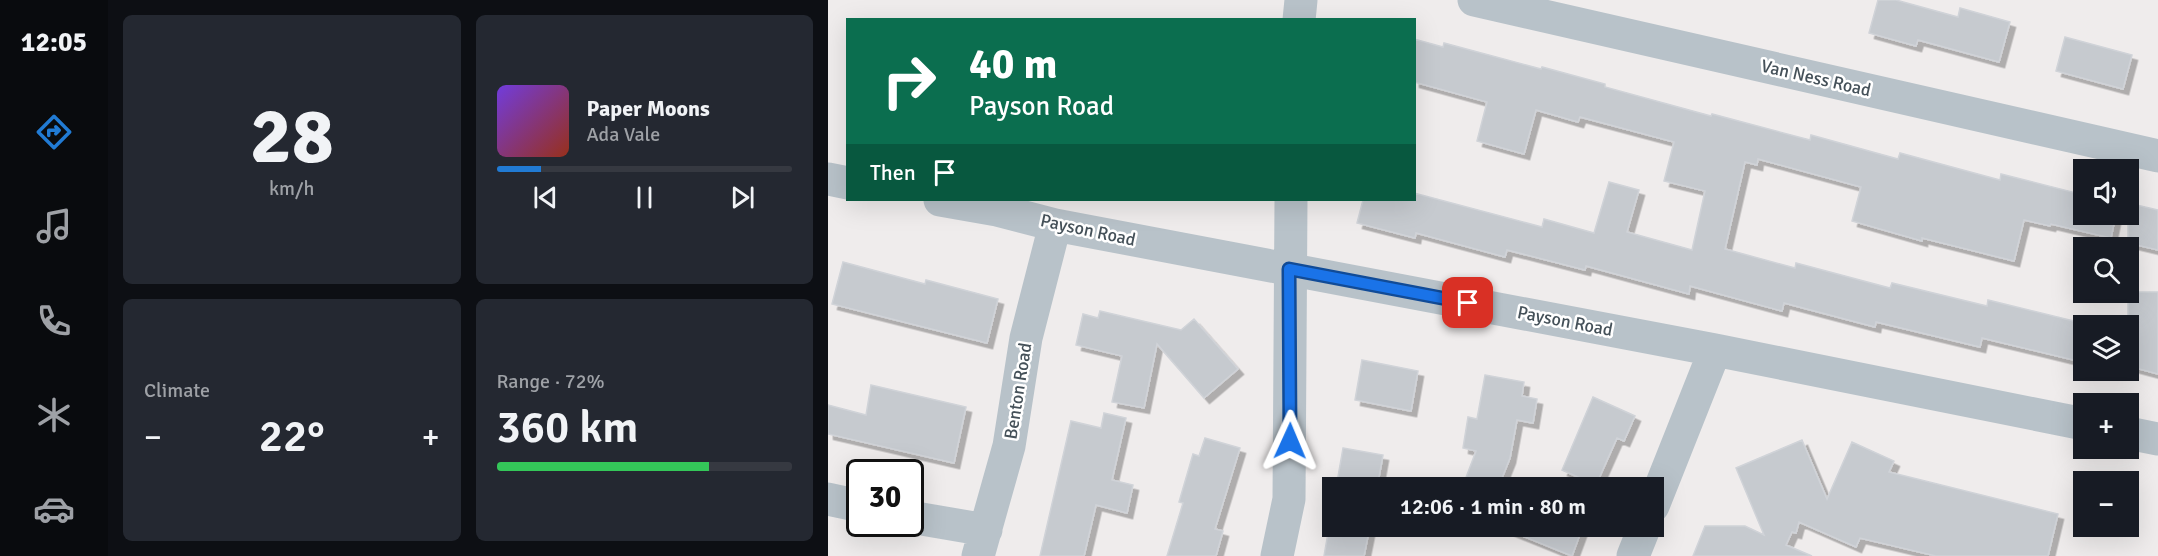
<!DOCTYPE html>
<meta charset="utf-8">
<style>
body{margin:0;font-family:Signika,sans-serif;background:#242831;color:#f1f3f6;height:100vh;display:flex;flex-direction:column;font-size:22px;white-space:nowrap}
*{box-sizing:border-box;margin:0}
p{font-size:20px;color:#9ea1a6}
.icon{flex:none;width:33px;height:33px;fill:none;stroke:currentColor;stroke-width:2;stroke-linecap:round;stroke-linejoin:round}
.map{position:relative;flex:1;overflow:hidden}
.sheet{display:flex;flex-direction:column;gap:15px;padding:15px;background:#0d0f14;width:720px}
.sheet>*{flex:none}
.guide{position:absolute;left:18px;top:18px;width:570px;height:183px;border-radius:0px;box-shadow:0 6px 24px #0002;background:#0b6e4f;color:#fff;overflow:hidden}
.controls{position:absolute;left:1245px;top:159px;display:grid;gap:12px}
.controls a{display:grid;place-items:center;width:66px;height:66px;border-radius:0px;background:#171b24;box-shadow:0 6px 24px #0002;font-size:30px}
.speed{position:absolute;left:18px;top:459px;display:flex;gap:12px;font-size:30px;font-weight:700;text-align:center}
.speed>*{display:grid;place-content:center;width:78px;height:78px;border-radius:50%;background:#171b24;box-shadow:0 6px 24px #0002;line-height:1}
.speed .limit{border:3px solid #111;border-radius:9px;background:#fff;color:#111}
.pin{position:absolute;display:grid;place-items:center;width:51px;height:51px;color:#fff;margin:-26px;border-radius:12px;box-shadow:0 3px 9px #0006}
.me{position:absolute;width:66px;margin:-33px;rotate:1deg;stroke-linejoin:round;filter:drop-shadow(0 0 4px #0008)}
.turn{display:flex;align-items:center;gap:21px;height:126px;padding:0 24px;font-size:27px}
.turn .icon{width:78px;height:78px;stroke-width:2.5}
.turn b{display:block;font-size:42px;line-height:51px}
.then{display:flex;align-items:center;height:57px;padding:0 24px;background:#0003;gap:12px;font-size:22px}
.big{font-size:45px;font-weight:600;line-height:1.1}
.sheet .widget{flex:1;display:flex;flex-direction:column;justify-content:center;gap:9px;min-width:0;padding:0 21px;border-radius:9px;background:#242831}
.sheet .dial{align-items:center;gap:0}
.dial b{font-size:78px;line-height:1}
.song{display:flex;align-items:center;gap:18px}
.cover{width:72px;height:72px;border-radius:9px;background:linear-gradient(135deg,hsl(260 70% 55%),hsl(10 70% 35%))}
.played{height:6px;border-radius:3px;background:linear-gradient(90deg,#217bd4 15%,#363941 15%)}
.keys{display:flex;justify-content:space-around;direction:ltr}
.heat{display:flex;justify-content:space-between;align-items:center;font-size:33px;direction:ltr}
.charge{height:9px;border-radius:4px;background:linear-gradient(90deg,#34c759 72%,#363941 0)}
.sheet .tiles{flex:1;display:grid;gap:15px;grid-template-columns:repeat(2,1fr)}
.trip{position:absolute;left:494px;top:477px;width:342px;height:60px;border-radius:0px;background:#171b24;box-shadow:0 6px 24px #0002;font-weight:600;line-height:60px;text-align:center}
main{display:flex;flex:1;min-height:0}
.dock{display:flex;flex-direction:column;width:108px;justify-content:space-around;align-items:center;background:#090b0e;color:#9ea1a6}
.dock .icon{width:42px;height:42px}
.dock .current{color:#217bd4}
.dock b{font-size:27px;color:#f1f3f6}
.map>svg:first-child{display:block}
.building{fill:#c6cacf;stroke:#d0d3d8;stroke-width:1.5;filter:url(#shadow)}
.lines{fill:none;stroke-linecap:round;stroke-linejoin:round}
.minor{stroke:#b8c2c9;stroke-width:33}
.route-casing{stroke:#114b97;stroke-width:15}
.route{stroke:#1a73e8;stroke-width:10}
.labels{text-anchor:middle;stroke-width:5;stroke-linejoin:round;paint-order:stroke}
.street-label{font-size:18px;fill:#455159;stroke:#fff}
</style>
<main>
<nav class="dock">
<b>12:05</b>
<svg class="icon current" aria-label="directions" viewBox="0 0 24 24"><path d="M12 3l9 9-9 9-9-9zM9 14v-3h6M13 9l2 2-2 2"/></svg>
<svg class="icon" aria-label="music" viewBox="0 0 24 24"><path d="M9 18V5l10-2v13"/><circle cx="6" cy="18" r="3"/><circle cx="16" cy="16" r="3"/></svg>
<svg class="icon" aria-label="phone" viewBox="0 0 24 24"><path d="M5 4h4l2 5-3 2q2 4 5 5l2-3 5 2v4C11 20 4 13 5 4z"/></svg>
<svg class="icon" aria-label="climate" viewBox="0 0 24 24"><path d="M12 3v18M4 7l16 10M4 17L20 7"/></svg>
<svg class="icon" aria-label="car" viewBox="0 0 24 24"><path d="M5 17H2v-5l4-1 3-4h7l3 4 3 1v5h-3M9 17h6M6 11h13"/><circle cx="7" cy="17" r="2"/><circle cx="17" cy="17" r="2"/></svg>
</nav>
<section class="sheet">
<div class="tiles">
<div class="widget dial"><b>28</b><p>km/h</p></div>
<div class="widget">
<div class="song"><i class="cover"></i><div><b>Paper Moons</b><p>Ada Vale</p></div></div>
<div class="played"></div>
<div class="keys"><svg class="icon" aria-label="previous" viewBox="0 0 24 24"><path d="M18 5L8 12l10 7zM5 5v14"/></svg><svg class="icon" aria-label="pause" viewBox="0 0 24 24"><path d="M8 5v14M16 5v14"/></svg><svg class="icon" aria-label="next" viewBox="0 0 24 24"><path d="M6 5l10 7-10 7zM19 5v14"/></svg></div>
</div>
<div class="widget"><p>Climate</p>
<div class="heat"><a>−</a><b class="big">22°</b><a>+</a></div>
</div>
<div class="widget"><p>Range · 72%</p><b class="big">360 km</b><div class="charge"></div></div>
</div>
</section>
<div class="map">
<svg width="1330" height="556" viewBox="0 0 1330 556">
<defs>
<filter id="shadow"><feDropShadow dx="5.5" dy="5.5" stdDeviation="0" flood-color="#0004"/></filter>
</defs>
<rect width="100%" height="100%" fill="#efecec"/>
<!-- building -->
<path class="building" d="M1050,0H1068L1130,17L1132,8L1182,22L1171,62L1090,40L1088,46L1041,33Z
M1237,37L1304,55L1295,89L1228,71Z
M586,39L615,47L616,43L713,69L714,67L777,84V87L883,116L884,114L982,140L983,135L1070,159L1072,153L1172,180L1173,174L1256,195V214H1288L1283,238L1223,224L1222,226L1196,220L1186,261L1094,238V241L1024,221L1033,187L930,159L929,165L917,162L897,249L967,268L968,263L1062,288L1064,283L1159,306L1160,300L1262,325L1256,326L1254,362L1154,338L1152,347L1048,322L1047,327L956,303L954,311L862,286L861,294L758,266L757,270L679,250L677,257L588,233L587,238L529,223L535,200H586V193L714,227L716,219L766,233L781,182L811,190L799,232L864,250L877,191L836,181L846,142L752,117L750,122L708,110L696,154L649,141L659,102L586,82Z
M1300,203L1330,210V250L1300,243Z
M15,262L97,284L98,280L170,299L159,343L4,304Z
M1300,292H1330V374L1300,366Z
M272,311L353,330L366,319L410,369L376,398L329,344L316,408L284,402L294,356L248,345L255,314L270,318Z
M534,360L590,371L583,411L527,400Z
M657,375L696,382L694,396L709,399L705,423L689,420L682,458L670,488H634L648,451L635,448L640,417L649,419Z
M43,385L138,407L126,463L0,434V405L38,415Z
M765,397L807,416L796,441L789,438L768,485L734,470Z
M276,413L298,418L284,480L305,485L299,513L268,505L256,556H212L243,421L273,428Z
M377,438L412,448L387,529L395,531L388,556H339L355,503L351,502L365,454L371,456Z
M974,440L999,499L1024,442L1066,461L1061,472L1230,514L1220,556H1108L1032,538L1028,547L971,522L968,533L964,532L958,545L984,556H865L877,526H917L936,535L908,468Z
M515,448L555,455L549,488H508Z
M504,510V526H542L536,556H496Z
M670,526H755L744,556Z"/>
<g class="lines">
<!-- minor -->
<path class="minor" d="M646,0L1330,156
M471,20L473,0
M0,179L20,183
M112,200L169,210L227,225L887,350L1256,424
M1300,433L1330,439
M0,499L32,506
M825,506L887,350
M82,517L158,530
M150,556L181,446L198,338L227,225
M449,556L461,499L463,200
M805,556L817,526"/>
</g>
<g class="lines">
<defs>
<path id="route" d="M462,441L461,269L640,303"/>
</defs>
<!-- route casing -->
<use href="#route" class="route-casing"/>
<!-- route -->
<use href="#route" class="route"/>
</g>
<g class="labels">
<!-- street labels -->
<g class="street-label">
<text transform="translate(988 78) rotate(13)" y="6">Van Ness Road</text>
<text transform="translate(260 230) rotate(12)" y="6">Payson Road</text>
<text transform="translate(737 321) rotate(11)" y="6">Payson Road</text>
<text transform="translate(190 391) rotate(-81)" y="6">Benton Road</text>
</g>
</g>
</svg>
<div class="controls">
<a><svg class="icon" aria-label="sound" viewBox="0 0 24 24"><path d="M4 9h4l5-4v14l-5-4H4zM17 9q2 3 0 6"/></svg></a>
<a><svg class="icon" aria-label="search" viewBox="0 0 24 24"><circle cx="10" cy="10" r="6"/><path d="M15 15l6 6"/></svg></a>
<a><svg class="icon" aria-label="layers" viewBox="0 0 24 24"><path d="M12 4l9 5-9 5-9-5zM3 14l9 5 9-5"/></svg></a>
<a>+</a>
<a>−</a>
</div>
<div class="speed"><div class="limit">30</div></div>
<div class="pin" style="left:640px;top:303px;background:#d93025"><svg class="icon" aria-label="arrive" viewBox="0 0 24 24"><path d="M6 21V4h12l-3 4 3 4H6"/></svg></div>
<svg class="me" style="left:462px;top:441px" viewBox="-20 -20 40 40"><path d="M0-17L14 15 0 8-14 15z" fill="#1a73e8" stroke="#fff" stroke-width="4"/></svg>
<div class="trip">12:06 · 1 min · 80 m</div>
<div class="guide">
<div class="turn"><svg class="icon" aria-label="right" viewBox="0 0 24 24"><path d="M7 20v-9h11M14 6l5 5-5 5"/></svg><div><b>40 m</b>Payson Road</div></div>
<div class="then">Then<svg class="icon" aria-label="arrive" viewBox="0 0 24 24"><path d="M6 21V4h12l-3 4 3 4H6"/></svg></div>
</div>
</div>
</main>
